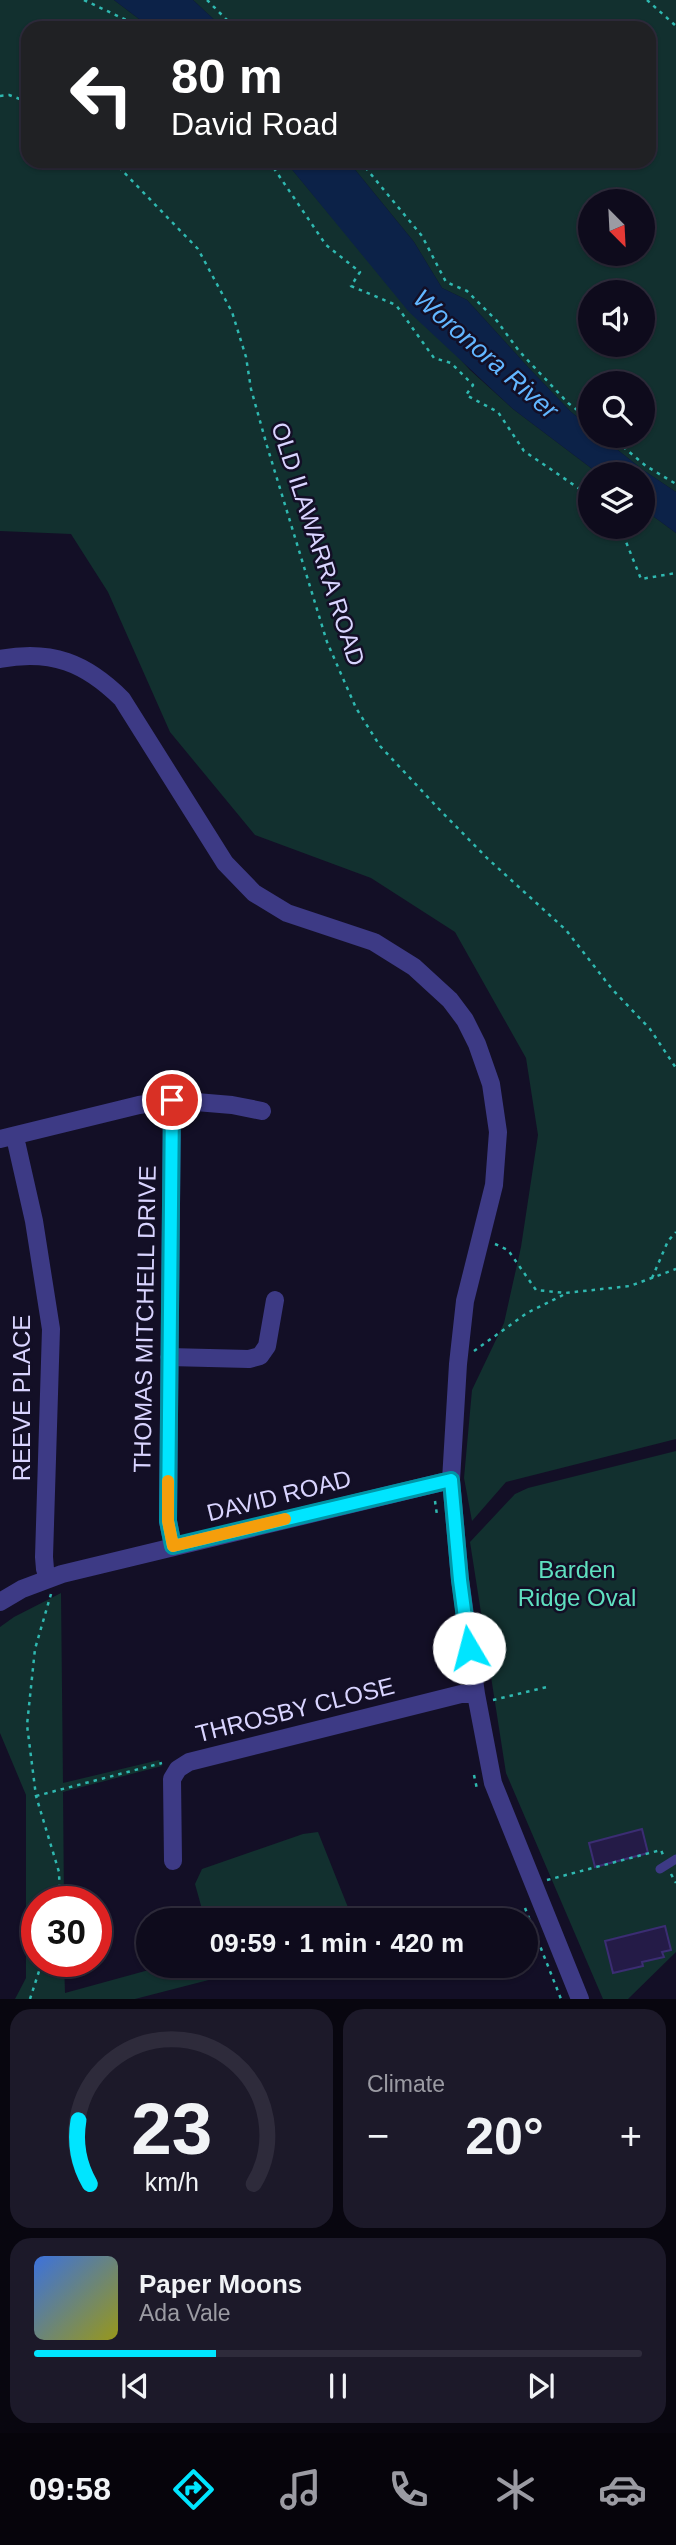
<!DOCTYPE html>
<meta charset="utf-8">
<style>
body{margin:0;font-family:Helvetica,sans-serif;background:#1c1929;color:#f1f3f6;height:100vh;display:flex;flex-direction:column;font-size:26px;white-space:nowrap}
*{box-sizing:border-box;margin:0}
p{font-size:23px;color:#9b9ba3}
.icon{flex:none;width:38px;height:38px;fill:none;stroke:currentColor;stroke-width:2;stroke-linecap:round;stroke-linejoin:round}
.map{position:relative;height:1999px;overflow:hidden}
.sheet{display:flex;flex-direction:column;gap:10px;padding:10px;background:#08060f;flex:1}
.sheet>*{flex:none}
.top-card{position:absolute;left:21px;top:21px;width:635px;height:147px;border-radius:21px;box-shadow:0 2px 5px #0004,0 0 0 2px #2e2b3b;background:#202124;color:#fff;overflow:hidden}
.needle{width:46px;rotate:156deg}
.fabs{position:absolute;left:578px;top:189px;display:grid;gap:14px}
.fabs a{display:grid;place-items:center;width:77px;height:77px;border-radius:50%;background:#0e0b1c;box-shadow:0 2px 5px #0004,0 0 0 2px #2e2b3b;font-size:35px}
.speed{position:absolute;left:21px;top:1886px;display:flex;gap:14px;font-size:35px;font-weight:700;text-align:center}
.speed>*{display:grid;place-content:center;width:91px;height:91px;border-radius:50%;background:#0e0b1c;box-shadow:0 2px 5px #0004,0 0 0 2px #2e2b3b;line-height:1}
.speed .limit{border:10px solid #d22;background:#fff;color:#111}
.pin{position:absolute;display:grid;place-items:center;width:60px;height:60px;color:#fff;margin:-30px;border:4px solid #fff;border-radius:50%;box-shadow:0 2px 7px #0007}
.me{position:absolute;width:77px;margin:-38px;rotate:352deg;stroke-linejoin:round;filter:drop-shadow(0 0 5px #0008)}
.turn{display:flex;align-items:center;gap:24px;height:147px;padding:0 35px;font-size:32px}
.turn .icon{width:91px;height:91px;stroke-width:2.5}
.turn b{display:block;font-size:49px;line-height:60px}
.big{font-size:52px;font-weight:800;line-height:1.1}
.sheet .widget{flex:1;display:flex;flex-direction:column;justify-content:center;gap:10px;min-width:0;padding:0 24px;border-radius:21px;background:#1c1929}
.sheet .dial{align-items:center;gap:0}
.dial svg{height:182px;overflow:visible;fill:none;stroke:#2e2b3b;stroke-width:7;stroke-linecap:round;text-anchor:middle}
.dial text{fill:#f1f3f6;stroke:none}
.song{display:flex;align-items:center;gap:21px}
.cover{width:84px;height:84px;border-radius:10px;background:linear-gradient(135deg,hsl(220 70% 55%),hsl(60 70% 35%))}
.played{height:7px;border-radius:4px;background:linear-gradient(90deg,#00e5ff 30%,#2e2b3b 30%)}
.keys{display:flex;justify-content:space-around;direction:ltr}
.heat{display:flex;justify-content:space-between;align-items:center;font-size:38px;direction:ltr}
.sheet .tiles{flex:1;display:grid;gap:10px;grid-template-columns:1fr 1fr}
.widget:last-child{grid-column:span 2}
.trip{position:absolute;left:136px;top:1908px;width:402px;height:70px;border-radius:35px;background:#0e0b1c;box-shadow:0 2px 5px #0004,0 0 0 2px #2e2b3b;font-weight:800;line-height:70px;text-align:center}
.tabs{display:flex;height:112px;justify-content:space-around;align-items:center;background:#06040b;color:#9b9ba3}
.tabs .icon{width:49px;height:49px}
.tabs .current{color:#00e5ff}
.tabs b{font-size:32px;color:#f1f3f6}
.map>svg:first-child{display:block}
.green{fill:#12302f;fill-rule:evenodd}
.water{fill:#0c2248}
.building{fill:#241b47;stroke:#3b2d73;stroke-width:2}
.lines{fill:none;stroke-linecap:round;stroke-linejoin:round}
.path{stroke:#2fb8b0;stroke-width:2.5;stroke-dasharray:3.5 5;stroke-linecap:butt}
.service{stroke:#3d3a85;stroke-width:9}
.minor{stroke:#3d3a85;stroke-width:18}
.route-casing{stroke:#0095a6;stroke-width:18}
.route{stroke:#00e5ff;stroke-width:12}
.slow{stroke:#f59e0b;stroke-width:12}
.labels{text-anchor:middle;stroke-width:5;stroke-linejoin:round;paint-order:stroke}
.street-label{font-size:24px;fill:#d9d4ff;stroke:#130f26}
.park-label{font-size:24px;fill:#5fe0c0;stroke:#130f26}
.water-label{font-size:26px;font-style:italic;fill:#62b6ff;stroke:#130f26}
</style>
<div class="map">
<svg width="676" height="1999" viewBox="0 0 676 1999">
<rect width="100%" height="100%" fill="#130f26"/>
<!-- green -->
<path class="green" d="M0,0H114L151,28H28V161H285L330,215L470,370L513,409L599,474H590V527H642V508L676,533V1439L506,1482L472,1521L464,1478L472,1390L504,1323L521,1247L538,1135L526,1058L455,932L371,878L255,835L170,732L108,592L71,534L0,531Z
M193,0H676V492L643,470L600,436H642V383H590V427L571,412L527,366L467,300L442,288L414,242L348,161H649V28H223ZM590,201H642V254H590ZM590,292H642V345H590Z
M676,1451V1952L628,1999H603L506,1773L470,1542L515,1494L528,1488Z
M61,1593L63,1783L159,1760L162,1766L63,1792L64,1902H37V1962H64L65,1993L167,1965H267L135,1999H15L26,1978V1795L0,1733V1627L14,1617Z
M318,1832L353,1920H205L195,1884L202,1869L303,1834Z"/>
<!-- water -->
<path class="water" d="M114,0H193L223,28H151Z
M285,161H348L414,242L442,288L467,300L527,366L571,412L590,427V436H600L643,470L676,492V533L642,508V474H599L513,409L409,312Z"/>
<!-- building -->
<path class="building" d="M642,1829L648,1853L595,1867L589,1843Z
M665,1926L671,1950L662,1952L664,1957L642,1962L643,1966L613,1973L605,1941Z"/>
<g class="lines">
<!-- path -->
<path class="path" d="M84,0L143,28
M207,0L235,28
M647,0L676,26
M0,96L9,95L28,102
M113,161L198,249L232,312L246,357L251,389L267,446L327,642L356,708L380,746L438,808L487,858L566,930L612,989L650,1029L676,1068
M269,161L326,245L360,272L351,286L396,305L434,358L451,363L473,385L466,395L498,412L524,451L590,496
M360,161L422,236L446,282L467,291L497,321L519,351L568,403L590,420
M610,436L646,466L676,484
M620,527L641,579L676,573
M495,1244L508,1250L536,1290L565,1293L630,1286L676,1269
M652,1278L668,1241L676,1232
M474,1351L527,1313L563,1295
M435,1501L437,1515
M51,1594L35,1649L27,1725L36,1796L59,1872L60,1902
M493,1700L547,1687
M474,1775L477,1789
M36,1796L162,1763
M671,1874L676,1883
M547,1880L661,1850L663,1855
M525,1908L561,1999
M30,1999L42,1962"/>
<!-- service -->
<path class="service" d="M660,1869L676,1859"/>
<!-- minor -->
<path class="minor" d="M0,659C51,649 86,663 122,699L225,863L254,893L287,913L374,942L414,967L450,1000L465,1020L477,1044L491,1084L498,1132L494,1185L465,1301L458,1364L451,1480L460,1579L476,1694L493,1783L580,1999
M172,1100L232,1105L262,1111
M15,1137L34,1221L51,1329L44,1557L45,1569L48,1578
M0,1139L139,1105L172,1100L168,1521L173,1546
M169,1357L249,1359L260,1356L267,1346L275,1300
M0,1602L22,1589L62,1574L451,1480
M173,1861L172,1779L178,1769L189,1762L461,1694H476"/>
</g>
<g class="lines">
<defs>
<path id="route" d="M172,1100L168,1521L173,1546L451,1480L460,1580L469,1648"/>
</defs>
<!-- route casing -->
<use href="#route" class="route-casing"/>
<!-- route -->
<use href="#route" class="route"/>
<!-- slow -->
<path class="slow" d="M168,1481V1521L173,1546L285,1519"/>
</g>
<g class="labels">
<!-- street labels -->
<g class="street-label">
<text transform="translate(318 544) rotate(72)" y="8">OLD ILAWARRA ROAD</text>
<text transform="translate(145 1319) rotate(-89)" y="8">THOMAS MITCHELL DRIVE</text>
<text transform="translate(22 1398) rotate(-90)" y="8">REEVE PLACE</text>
<text transform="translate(279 1496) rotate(-14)" y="8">DAVID ROAD</text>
<text transform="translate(295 1710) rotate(-14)" y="8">THROSBY CLOSE</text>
</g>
<!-- park labels -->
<g class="park-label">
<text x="577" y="1578">Barden<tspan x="577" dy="28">Ridge Oval</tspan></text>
</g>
<!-- water labels -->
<g class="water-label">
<text transform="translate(486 354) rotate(41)" y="9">Woronora River</text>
</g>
</g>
</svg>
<div class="fabs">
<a><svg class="needle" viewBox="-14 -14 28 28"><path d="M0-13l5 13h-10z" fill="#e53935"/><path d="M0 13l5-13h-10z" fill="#9b9ba3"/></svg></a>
<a><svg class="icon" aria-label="sound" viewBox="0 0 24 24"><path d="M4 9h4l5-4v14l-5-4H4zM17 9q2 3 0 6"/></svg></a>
<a><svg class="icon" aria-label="search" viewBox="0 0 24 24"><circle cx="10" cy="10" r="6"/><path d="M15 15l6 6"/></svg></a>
<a><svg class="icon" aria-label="layers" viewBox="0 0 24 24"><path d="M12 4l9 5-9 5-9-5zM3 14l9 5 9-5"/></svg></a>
</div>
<div class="speed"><div class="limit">30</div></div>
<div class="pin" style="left:172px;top:1100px;background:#d93025"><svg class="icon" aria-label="arrive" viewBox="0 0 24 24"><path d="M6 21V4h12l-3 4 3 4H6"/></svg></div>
<svg class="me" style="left:469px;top:1648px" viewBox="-20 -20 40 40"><circle r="19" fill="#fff"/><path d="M0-13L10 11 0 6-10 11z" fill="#00e5ff"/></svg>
<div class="trip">09:59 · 1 min · 420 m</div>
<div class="top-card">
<div class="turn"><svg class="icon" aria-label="left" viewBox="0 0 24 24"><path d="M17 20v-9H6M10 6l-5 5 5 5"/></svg><div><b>80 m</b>David Road</div></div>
</div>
</div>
<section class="sheet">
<div class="tiles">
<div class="widget dial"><svg viewBox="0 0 100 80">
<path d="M14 69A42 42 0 1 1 86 69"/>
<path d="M14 69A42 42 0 0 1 9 41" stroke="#00e5ff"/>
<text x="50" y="56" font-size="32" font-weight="700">23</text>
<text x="50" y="72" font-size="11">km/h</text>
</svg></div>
<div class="widget"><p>Climate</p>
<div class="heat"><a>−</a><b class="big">20°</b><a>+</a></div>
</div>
<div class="widget">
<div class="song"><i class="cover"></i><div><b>Paper Moons</b><p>Ada Vale</p></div></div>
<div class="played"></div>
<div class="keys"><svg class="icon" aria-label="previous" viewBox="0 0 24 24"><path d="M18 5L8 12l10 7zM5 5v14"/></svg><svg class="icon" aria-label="pause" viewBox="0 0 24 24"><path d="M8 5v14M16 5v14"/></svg><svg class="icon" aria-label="next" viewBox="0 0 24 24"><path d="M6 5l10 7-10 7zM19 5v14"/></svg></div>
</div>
</div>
</section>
<nav class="tabs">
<b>09:58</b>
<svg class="icon current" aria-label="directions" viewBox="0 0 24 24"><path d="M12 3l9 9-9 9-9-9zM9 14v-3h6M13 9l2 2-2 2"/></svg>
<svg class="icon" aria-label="music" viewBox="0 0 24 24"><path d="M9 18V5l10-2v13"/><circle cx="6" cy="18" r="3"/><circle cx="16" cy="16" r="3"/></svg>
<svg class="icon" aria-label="phone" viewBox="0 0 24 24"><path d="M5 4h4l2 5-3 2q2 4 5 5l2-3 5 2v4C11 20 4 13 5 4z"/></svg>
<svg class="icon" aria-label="climate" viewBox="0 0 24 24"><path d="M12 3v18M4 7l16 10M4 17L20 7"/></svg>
<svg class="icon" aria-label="car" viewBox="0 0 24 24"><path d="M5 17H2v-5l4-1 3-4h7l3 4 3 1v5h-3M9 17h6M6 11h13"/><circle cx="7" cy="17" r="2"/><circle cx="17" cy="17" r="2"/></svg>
</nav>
